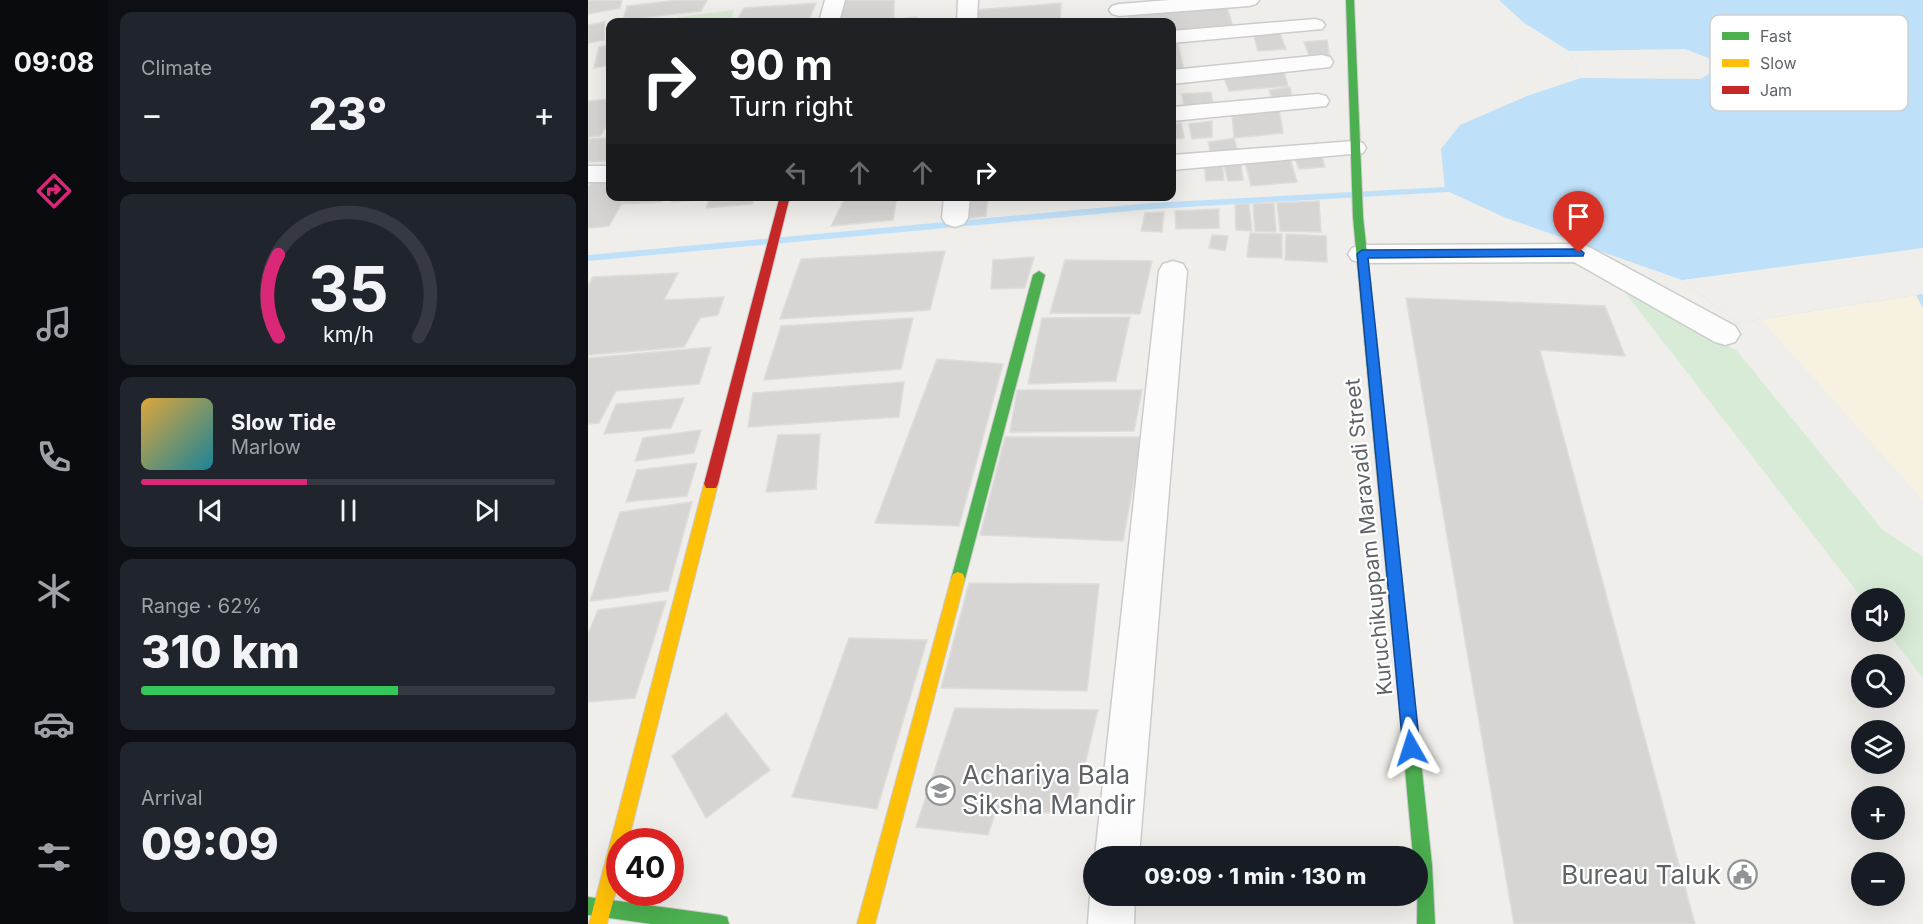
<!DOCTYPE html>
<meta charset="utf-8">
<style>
body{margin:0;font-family:Inter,sans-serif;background:#20242c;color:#f1f3f6;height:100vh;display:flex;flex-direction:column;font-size:22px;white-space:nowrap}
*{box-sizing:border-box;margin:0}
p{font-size:20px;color:#9ea1a6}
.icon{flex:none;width:33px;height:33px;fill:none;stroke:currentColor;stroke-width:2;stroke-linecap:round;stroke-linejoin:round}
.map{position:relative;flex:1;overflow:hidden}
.panel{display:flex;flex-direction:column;gap:12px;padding:12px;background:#0d0f14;width:480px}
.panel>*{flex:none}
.banner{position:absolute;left:18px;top:18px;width:570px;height:183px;border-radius:12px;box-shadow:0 6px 24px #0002;background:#202124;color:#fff;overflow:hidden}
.tools{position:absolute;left:1263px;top:588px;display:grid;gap:12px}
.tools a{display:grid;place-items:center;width:54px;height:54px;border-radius:50%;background:#171b24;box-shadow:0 6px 24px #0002;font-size:30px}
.speed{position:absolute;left:18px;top:828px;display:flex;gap:12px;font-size:30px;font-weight:700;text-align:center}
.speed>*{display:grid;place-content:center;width:78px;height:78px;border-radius:50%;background:#171b24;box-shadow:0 6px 24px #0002;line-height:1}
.speed .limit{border:9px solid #d22;background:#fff;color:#111}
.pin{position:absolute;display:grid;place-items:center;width:51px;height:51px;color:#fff;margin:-62px -26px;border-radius:50% 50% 50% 0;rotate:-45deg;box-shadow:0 0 6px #0007}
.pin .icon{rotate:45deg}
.me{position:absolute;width:66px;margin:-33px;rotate:354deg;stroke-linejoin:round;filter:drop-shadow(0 0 4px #0008)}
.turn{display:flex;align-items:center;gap:21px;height:126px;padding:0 24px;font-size:27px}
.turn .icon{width:78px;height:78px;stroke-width:2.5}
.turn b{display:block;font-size:42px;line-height:51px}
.lanes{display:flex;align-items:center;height:57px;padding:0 24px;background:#0003;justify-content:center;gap:30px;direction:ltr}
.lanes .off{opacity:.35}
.big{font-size:45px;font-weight:800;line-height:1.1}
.panel .widget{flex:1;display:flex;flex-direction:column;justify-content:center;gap:9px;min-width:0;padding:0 21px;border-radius:12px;background:#20242c}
.panel .dial{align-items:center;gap:0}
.dial svg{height:156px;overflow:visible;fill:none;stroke:#363941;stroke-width:7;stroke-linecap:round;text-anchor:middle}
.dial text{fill:#f1f3f6;stroke:none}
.song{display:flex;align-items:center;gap:18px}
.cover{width:72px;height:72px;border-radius:9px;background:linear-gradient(135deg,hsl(40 70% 55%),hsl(190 70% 35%))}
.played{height:6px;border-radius:3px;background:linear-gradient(90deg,#db2777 40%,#363941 40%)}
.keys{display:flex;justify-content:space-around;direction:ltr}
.heat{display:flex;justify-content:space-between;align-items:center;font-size:33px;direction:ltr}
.charge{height:9px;border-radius:4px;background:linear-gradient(90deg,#34c759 62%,#363941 0)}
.trip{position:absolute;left:495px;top:846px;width:345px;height:60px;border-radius:30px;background:#171b24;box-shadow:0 6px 24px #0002;font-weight:800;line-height:60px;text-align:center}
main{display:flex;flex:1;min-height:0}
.tabs{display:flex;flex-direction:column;width:108px;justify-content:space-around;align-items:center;background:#090b0e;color:#9ea1a6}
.tabs .icon{width:42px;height:42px}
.tabs .selected{color:#db2777}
.tabs b{font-size:27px;color:#f1f3f6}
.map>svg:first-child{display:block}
.green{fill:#d8ebd6}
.sand{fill:#f6f1e1}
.water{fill:#bfe0f9}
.pier{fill:#efeeea}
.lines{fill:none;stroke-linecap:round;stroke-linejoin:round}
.stream{fill:#bfe0f9;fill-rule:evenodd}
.building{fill:#d6d5d3;stroke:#deddd9;stroke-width:1.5}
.street-casing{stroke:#cbcccc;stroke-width:3}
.fast-casing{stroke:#cacacb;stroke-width:2}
.slow-casing{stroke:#cacacb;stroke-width:2}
.jam-casing{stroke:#cacacb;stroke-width:2}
.street{fill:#fdfcfc;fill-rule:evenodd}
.fast{fill:#4caf50;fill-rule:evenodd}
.slow{fill:#ffc107;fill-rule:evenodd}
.jam{fill:#c62828;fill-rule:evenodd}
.route{fill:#1a73e8;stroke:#114b97;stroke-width:1.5}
.labels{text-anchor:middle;stroke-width:4.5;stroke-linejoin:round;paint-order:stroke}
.street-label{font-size:21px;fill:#5f6368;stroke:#fff}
.near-poi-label{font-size:26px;fill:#5f6368;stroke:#fff;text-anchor:start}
.key{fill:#fff;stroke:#cfd0d2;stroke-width:1.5}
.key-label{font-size:16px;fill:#5f6368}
</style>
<main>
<nav class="tabs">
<b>09:08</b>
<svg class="icon selected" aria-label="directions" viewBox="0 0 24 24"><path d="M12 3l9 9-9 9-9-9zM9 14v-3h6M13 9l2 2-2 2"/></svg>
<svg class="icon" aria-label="music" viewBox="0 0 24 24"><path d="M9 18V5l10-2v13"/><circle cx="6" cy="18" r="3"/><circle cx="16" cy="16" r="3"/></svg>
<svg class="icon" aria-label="phone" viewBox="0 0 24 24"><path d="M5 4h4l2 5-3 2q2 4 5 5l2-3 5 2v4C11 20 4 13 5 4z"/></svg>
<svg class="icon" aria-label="climate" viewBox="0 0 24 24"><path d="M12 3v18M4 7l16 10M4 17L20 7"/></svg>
<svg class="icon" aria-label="car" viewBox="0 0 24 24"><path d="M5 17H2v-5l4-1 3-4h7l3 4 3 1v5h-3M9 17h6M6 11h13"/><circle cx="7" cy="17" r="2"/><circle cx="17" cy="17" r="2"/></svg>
<svg class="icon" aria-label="filters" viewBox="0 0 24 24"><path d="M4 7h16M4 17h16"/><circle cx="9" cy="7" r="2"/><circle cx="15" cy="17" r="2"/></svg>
</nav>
<section class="panel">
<div class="widget"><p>Climate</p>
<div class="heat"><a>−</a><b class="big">23°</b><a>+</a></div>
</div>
<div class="widget dial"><svg viewBox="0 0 100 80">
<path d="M14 69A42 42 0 1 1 86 69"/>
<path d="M14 69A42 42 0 0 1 14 27" stroke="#db2777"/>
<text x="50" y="56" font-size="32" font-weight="700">35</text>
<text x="50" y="72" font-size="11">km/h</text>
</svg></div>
<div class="widget">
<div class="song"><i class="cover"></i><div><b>Slow Tide</b><p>Marlow</p></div></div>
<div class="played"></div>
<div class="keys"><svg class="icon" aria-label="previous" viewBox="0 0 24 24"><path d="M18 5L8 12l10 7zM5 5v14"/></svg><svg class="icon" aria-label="pause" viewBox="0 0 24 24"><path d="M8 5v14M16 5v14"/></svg><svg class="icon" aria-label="next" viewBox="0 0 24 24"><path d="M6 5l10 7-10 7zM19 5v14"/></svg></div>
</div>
<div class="widget"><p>Range · 62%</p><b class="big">310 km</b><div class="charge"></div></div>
<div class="widget"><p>Arrival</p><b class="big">09:09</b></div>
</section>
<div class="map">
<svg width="1335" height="924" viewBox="0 0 1335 924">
<rect width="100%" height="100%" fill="#efeeea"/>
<!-- green -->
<path class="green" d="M146,10L143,22H88L90,17Z
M1032,286L1149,351L1294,529L1335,557V678L1299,632H1306V598H1274Z"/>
<!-- sand -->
<path class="sand" d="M1328,295L1335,308V500L1173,319Z"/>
<!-- water -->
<path class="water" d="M911,0H1335V308L1328,295L1149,323L1094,280L918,218L857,190L853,149L872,125L939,96L993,78L981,51L935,22Z"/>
<!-- pier -->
<path class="pier" d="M1097,49L1120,58L1133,66L1113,79L993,78L981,51Z
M1335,248V294L1149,323L1094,280Z"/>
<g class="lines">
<!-- stream -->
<path class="stream" d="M857,187L860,188V192L564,209L0,261V255L564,203Z"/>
</g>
<!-- building -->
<path class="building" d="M34,0L32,8L0,14V1Z
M90,0H119L113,11L35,20L39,6Z
M252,0H306V20L248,22Z
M228,3L220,22H148L156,8Z
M473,3L472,22H386L387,10Z
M639,7L646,30L584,35V22H541L540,15Z
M328,17L327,22H278L306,20Z
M17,22L16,40L0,43V25Z
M691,31L698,49L670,51L665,33Z
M589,40L597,74L584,75V41Z
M739,40L742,58L723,61L716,42Z
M22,45V65L6,68L11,47Z
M695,68L700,86L641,91L634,73Z
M702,87L705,102L686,103L681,90Z
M623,92L626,109L597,111L594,94Z
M22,99V121L12,136L0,137V101Z
M691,109L695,133L646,138L644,115Z
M624,121V137L604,139L601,124Z
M584,123H593L596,138L584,139Z
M22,138V161L0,162V139Z
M646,138L651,156L624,158L620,142Z
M733,153L737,167L711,169L706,156Z
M702,158L709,182L663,186L657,162Z
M634,164L636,180L618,181L616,165Z
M653,165L655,180L640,181L636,166Z
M6,178H22V196H38L21,226L0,228V187Z
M38,196H75L73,202L34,204Z
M86,196H112L111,200L84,202Z
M123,196H168L164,204L118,208Z
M258,196H309L305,220L243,226Z
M400,196L398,216L369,220L373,198Z
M731,201L733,232L692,231L689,203Z
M686,203L688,232L667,231L665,204Z
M647,204H661L664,231L648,230Z
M631,209V228L588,229L587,211Z
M576,212L574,232L553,231L557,213Z
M662,233L694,234V258L659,257Z
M698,234L738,236L739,262L697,260Z
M624,235L640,236L637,251L621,248Z
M357,251L342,310L192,319L213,259Z
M446,257L437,288L403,289L405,260Z
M477,260L564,261L552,314L462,313Z
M90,273L76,300L136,297L130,315L112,318L96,347L0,355V286L5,277Z
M818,298L1017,306L1037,356L952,350L1107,924H926Z
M542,317L528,381L440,384L454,318Z
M325,318L313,369L176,380L193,326Z
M123,347L111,384L28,391L11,423L0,424V358Z
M349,359L415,364L371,526L287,523Z
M316,382L311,417L160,427L165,393Z
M429,390H554L546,431L422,432Z
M96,398L83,428L16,434L28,404Z
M113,430L106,453L47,461L55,438Z
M232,434L228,489L178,492L190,435Z
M417,437H554L535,541L392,535Z
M109,463L99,496L38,502L49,470Z
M104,502L80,591L2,601L32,512Z
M381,583L511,584L499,691L353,688Z
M78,601L47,698L0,702V634L10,610Z
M261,638L339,640L289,809L204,797Z
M367,708L510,710L485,814L408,810L400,835L328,827Z
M138,713L182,770L118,818L84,756Z"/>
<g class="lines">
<defs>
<path id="street" d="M237,0H257L251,22H231Z
M370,0H390L389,22H369Z
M582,0H671L668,4L661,6L531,16L524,14L521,10L524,6L531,4Z
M727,19L734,21L737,25L734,29L584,43V31Z
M734,55L742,57L745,62L742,67L584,84V70Z
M730,94L738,96L741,101L738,106L584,121V107Z
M766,141L775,143L778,148L775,153L584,170V155Z
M0,166H22V182H0Z
M356,196H382L380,218L376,224L367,227L358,224L354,218Z
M991,244L1001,247L1147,326L1152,334L1147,342L1137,345L1127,342L986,262L774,263L764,260L760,254L764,248L774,245Z
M585,261L595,264L599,271L551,856H507L571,271L575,264Z
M506,889V896H547L546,924H500L502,896Z"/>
<path id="fast" d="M758,0H766L775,217L801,455L799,459H789L787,455L765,217Z
M451,271L457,275L377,579L375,584L370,586L365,584L363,579L445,275Z
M820,706L826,708L828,714L844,865L847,924H829L830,856H825L812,714L814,708Z
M0,897L132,915L139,917L141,924H64L0,915Z"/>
<path id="slow" d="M794,450L799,451L801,455L828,714L826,720L820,722L814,720L812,714L787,455L789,451Z
M123,478L128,480L130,484L40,842H32V876L19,924H1L116,484L118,480Z
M370,572L375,574L377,579L287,924H269L363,579L365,574Z"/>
<path id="jam" d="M192,196H202L130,484L128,488H118L116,484Z"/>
</defs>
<!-- street casing -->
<use href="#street" class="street-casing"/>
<!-- fast casing -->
<use href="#fast" class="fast-casing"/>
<!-- slow casing -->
<use href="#slow" class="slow-casing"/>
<!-- jam casing -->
<use href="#jam" class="jam-casing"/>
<!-- street -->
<use href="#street" class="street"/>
<!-- fast -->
<use href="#fast" class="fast"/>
<!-- slow -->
<use href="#slow" class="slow"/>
<!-- jam -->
<use href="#jam" class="jam"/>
</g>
<!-- route -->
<path class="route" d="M991,249L996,253L995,256L780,258L832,748L829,754L823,756L817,754L815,748L769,254L774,250Z"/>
<!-- icons -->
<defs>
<symbol id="school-ring" viewBox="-11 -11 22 22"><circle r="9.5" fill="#fff" stroke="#919496" stroke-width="1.5"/><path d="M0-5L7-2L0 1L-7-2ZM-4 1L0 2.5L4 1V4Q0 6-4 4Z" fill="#919496"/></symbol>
<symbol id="civic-ring" viewBox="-11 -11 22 22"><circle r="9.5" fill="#fff" stroke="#919496" stroke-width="1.5"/><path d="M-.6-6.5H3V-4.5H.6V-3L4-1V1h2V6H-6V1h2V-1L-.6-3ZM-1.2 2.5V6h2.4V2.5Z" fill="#919496"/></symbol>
</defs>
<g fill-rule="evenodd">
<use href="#school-ring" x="336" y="774" width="33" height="33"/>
<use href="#civic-ring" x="1138" y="858" width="33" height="33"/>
</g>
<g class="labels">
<!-- street labels -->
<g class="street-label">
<text transform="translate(781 537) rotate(-96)" y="7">Kuruchikuppam Maravadi Street</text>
</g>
<!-- near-poi labels -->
<g class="near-poi-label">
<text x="374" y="784">Achariya Bala<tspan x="374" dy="30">Siksha Mandir</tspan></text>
<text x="1133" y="884" text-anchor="end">Bureau Taluk</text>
</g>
</g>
<!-- legend -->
<rect x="1122" y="15" width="198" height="96" rx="9" class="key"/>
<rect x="1134" y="32" width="27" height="8" fill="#4caf50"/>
<rect x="1134" y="59" width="27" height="8" fill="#ffc107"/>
<rect x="1134" y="86" width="27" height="8" fill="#c62828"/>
<g class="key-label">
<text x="1172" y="42">Fast</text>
<text x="1172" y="69">Slow</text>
<text x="1172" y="96">Jam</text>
</g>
</svg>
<div class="tools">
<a><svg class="icon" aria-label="sound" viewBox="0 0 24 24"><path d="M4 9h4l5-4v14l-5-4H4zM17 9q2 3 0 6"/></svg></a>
<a><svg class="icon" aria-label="search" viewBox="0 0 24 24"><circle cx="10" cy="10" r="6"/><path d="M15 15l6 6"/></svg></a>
<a><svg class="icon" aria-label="layers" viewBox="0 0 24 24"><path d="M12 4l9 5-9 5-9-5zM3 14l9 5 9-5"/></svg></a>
<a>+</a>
<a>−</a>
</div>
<div class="speed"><div class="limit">40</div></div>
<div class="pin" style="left:991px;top:253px;background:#d93025"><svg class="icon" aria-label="arrive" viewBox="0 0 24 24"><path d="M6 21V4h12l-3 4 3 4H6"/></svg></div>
<svg class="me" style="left:823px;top:748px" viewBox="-20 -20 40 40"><path d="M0-17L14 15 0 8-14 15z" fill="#1a73e8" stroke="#fff" stroke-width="4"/></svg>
<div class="trip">09:09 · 1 min · 130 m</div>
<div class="banner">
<div class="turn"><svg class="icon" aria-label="right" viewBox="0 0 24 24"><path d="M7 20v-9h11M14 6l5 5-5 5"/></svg><div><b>90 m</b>Turn right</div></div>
<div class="lanes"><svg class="icon off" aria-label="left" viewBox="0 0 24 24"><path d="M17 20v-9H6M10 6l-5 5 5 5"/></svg><svg class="icon off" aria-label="ahead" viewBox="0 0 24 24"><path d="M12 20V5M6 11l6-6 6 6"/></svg><svg class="icon off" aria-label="ahead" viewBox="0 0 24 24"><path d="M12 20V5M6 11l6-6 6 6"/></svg><svg class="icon" aria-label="right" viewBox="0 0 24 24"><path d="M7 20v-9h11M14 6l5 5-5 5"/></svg></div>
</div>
</div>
</main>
